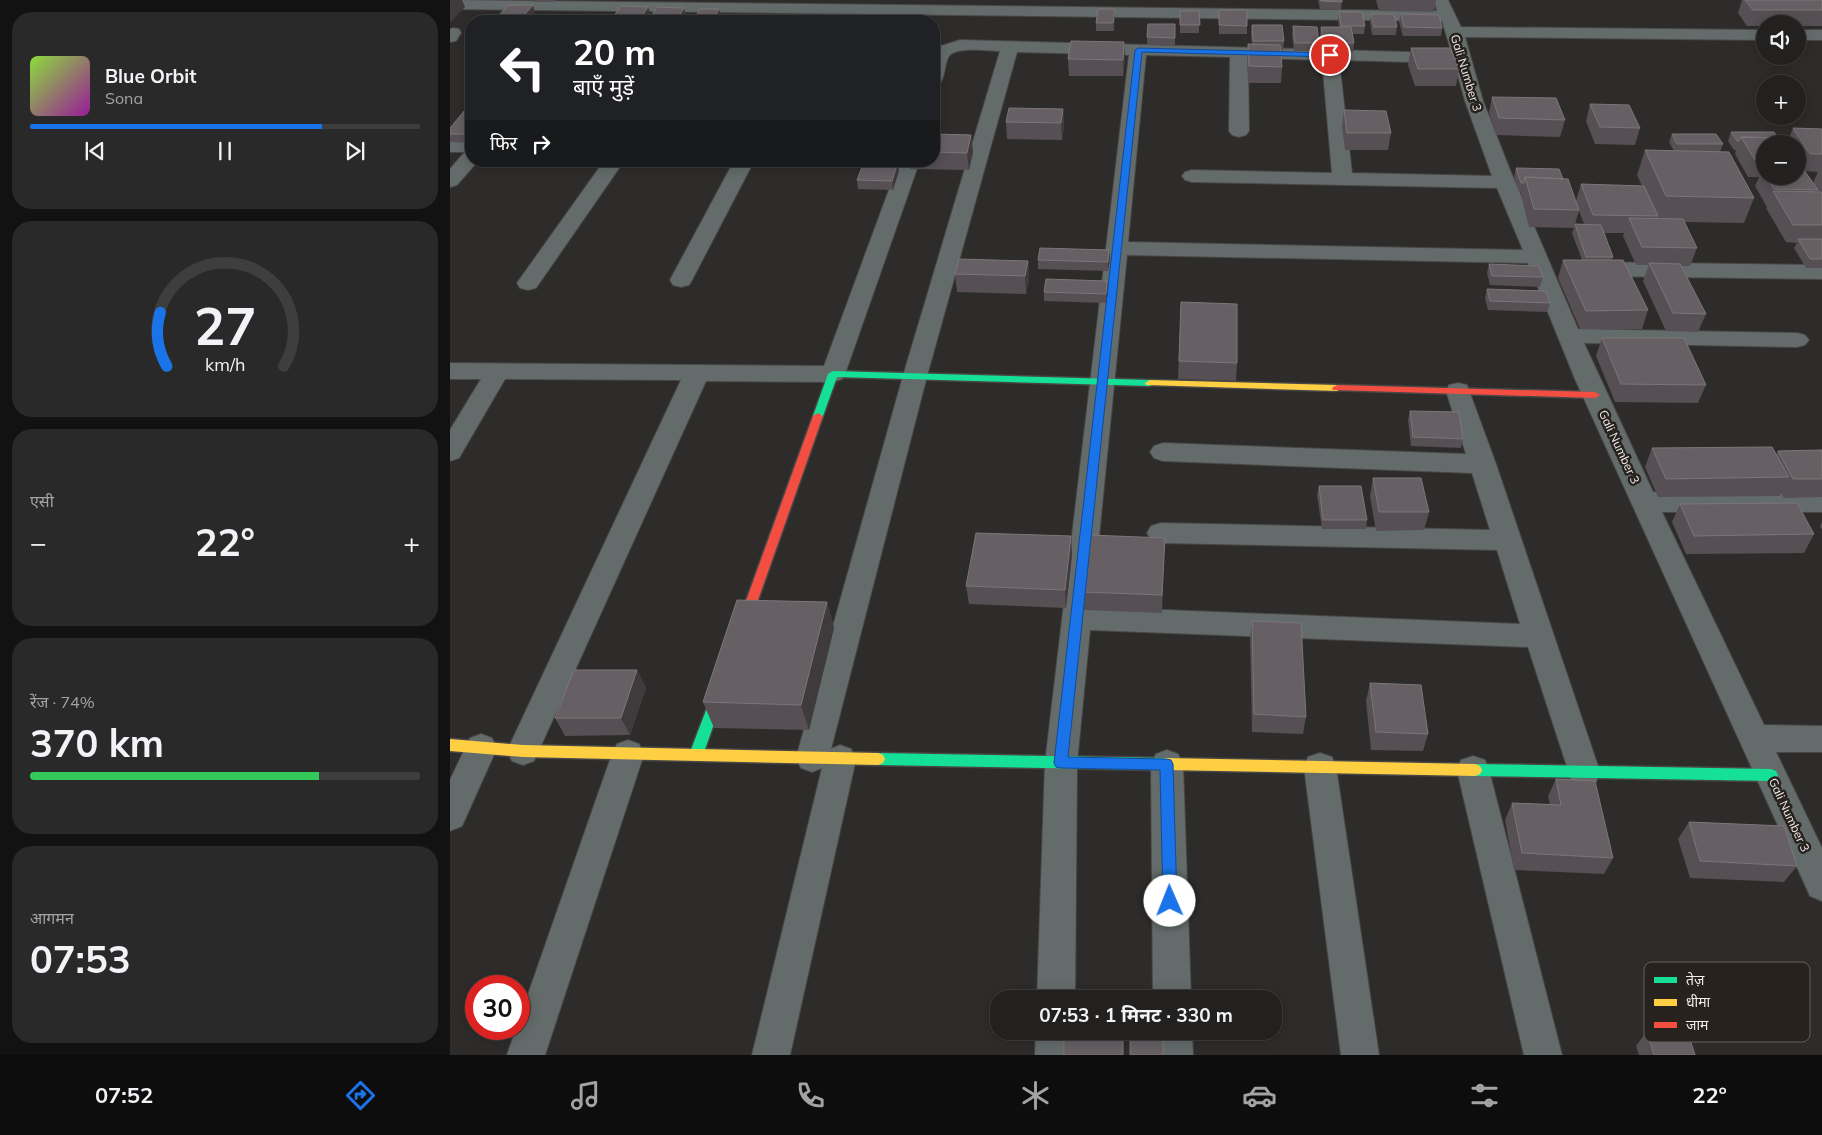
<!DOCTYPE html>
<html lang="hi">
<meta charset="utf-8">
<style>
body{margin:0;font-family:Mulish,"Noto Sans Devanagari",sans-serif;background:#2a2929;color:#f1f3f6;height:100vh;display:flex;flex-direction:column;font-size:19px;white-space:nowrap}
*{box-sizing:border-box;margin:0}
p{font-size:16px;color:#a2a3a5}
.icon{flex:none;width:28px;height:28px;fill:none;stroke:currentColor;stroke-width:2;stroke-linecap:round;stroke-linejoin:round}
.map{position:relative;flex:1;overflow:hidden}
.details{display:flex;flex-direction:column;gap:12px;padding:12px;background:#131212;width:450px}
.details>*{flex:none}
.guide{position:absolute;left:15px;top:15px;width:475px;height:152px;border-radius:20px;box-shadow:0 2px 12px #0003,0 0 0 1px #3f3e3e;background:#202124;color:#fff;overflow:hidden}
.fabs{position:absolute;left:1306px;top:15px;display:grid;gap:10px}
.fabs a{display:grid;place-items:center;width:50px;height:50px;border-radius:50%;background:#222120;box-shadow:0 2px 12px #0003,0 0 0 1px #3f3e3e;font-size:25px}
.speed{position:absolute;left:15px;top:975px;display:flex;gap:10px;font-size:25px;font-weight:700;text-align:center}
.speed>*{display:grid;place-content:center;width:65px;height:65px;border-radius:50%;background:#222120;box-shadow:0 2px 12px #0003,0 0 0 1px #3f3e3e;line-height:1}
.speed .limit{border:8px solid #d22;background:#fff;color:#111}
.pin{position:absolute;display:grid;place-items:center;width:42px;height:42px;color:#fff;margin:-21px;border:2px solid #fff;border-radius:50%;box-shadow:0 1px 5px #0007}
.me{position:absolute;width:55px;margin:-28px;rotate:359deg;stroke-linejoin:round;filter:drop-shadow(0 0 4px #0008)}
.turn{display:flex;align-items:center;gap:18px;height:105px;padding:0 25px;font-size:22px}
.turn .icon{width:65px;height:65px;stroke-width:2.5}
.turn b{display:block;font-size:35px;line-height:42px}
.then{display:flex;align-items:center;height:48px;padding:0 25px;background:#0003;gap:10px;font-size:19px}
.big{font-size:38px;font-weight:700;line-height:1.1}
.details .card{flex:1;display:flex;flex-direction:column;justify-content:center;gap:8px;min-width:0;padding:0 18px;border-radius:20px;background:#2a2929}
.details .dial{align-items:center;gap:0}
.dial svg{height:130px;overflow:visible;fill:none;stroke:#3f3e3e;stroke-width:7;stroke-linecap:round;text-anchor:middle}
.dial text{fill:#f1f3f6;stroke:none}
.song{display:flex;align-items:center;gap:15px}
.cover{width:60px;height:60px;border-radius:8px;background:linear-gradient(135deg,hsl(90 70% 55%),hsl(300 70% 35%))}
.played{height:5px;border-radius:2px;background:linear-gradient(90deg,#1a73e8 75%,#3f3e3e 75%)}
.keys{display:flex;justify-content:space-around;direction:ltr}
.heat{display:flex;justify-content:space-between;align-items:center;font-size:28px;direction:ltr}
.charge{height:8px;border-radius:4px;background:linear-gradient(90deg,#34c759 74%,#3f3e3e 0)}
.trip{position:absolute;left:540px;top:990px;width:292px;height:50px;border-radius:20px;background:#222120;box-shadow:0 2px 12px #0003,0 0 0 1px #3f3e3e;font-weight:700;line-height:50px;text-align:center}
.tab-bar{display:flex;height:80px;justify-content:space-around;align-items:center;background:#0e0d0d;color:#a2a3a5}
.tab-bar .icon{width:35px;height:35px}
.tab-bar .on{color:#1a73e8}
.tab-bar b{font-size:22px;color:#f1f3f6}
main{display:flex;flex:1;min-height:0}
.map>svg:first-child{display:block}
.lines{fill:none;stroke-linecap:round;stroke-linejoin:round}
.street-casing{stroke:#484746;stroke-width:2}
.fast-casing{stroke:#484746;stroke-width:3}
.slow-casing{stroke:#484746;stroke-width:3}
.jam-casing{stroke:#484746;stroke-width:3}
.street{fill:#646c6b;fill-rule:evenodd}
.fast{fill:#16e098;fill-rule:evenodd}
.slow{fill:#ffcf43;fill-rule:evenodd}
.jam{fill:#f24e42;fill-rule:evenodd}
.wall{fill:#564f53;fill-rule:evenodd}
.shaded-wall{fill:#3f3a3c}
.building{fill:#666064;stroke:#7c7679}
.route{fill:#1a73e8;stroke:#114b97}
.labels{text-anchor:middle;stroke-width:5;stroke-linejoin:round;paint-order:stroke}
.street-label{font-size:12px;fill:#f1edeb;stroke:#27221e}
.key{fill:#27221e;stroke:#645f5c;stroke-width:1}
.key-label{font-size:14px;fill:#f1edeb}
</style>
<main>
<section class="details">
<div class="card">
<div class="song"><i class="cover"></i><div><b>Blue Orbit</b><p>Sona</p></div></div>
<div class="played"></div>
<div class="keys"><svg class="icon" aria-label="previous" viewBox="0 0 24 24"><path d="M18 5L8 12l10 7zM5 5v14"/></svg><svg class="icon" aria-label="pause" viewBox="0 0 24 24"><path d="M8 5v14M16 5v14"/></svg><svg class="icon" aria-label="next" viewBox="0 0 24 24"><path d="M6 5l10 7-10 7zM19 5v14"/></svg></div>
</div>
<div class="card dial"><svg viewBox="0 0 100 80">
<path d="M14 69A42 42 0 1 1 86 69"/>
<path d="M14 69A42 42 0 0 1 10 36" stroke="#1a73e8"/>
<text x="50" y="56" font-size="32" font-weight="700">27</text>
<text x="50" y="72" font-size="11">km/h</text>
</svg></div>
<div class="card"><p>एसी</p>
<div class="heat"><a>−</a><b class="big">22°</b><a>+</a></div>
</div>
<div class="card"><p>रेंज · 74%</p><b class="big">370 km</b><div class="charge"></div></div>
<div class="card"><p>आगमन</p><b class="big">07:53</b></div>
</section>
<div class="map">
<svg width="1372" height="1055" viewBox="0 0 1372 1055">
<rect width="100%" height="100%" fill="#2e2c2a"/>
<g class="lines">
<defs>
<path id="street" d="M0,0L987,11L984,0H998L1011,27L1315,30V40L1015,37L1033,101L1060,170L1128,329L1347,333L1355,335L1359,340L1355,345L1347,347L1134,343L1203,492H1372V512H1212L1314,725L1372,726V752H1326L1372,848V901L1360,896L1125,379L1078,263L677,255L642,607L1070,624L1047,550L711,543L701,540L697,533L701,526L711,523L1040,530L1022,473L713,461L704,458L700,452L704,446L713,443L1016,454L996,391L999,385L1008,383L1017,385L1046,464L1150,772L1146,782L1134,786L1122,782L1078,647L640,630L627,763L625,999H587L595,763L679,55L567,52L477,376L381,749L390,745L401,749L406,759L340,1055H302L372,768L362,772L351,768L346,758L453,376L550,51C538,51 507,46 499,56C494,64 496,75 490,83L484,84V54L491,46L510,40L995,53L1001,54L1003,57L992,21L0,9ZM696,55L780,57L779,131L782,135L789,137L796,135L799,131L798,58L872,60L882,173L742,170L735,172L732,176L735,180L742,182L1047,188L1073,250L678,242ZM1003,58L1015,101L1042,176L902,173L889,60L995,63L1001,62Z
M3,28L9,29L11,33L6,41L0,42V29Z
M1348,30H1372V40H1348Z
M0,140H21V161H28L7,185L0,187V169L14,153L18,152H0Z
M154,161H174L86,288L78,290L70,288L67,283Z
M284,161H304L242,280L239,285L231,287L223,285L220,280Z
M403,161H469V163L395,374L392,379L383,382L256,381L84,761L73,765L62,761L57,751L231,380L55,379L9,458L0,461V430L31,379H0V363L374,366L447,168L406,165Z
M1141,262L1372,265V279L1141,276L1133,274L1130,269L1133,264Z
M31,734L42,738L47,748L12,826L0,831V780L20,738Z
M178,740L189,744L194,754L95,1055H57L66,1029H69V1020L162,754L167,744Z
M717,750L728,754L733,764L741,999H703L701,764L706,754Z
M870,753L882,757L886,767L929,1055H891L854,767L858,757Z
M1023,756L1035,760L1039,770L1112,1055H1074L1007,770L1011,760Z
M586,1031H624L623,1055H585Z
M704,1031H742L743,1055H705Z"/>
<path id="fast" d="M383,371L700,380L705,383L700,386L387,377L373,416L372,418H364L363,416L378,374Z
M272,679L276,680L278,684L253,755L251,759L246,761L241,759L239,755L266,684L268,680Z
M428,753L716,758L721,760L723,764L721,768L716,770L428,765L423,763L421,759L423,755Z
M1025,764L1321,769L1326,771L1328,775L1326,779L1321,781L1025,776L1020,774L1018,770L1020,766Z"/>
<path id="slow" d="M700,380L887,385L892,388L887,391L696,385L695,383Z
M0,739L73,745L428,753L433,755L435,759L433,763L428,765L73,757L0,751Z
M716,758L1025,764L1030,766L1032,770L1030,774L1025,776L716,770L711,768L709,764L711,760Z"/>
<path id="jam" d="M887,385L1145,392L1150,395L1145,398L883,390L882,388Z
M368,413L373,416L296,634L294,637H286L284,634L363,416Z"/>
</defs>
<!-- street casing -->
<use href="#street" class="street-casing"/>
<!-- fast casing -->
<use href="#fast" class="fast-casing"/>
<!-- slow casing -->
<use href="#slow" class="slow-casing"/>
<!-- jam casing -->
<use href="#jam" class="jam-casing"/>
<!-- street -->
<use href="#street" class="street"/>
<!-- fast -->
<use href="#fast" class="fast"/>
<!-- slow -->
<use href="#slow" class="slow"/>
<!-- jam -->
<use href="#jam" class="jam"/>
</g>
<!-- wall -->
<path class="wall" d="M47,0H63L62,1Z
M84,0H105L103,2H85Z
M868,0H892L891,10L870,9Z
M926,0H986L984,12L929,11Z
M1292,0H1372V26H1348V24H1315V26H1297L1288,13Z
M665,9V17L664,31H646V23Z
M769,10L797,26V34H769Z
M730,11H749V33H730Z
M889,12L915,26L914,34H903L904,43L903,52L873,51L870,35L871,27H889L888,20Z
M921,14L947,27L946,35H922L920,22Z
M951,14L992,28L991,36H953L949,22Z
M725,24V46L697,45V37Z
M802,25L834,41L833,50H831L832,67L831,83H798L797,61L798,44L802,45L801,33Z
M843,26L869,43L868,51H844L842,35Z
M961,48L1009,69L1006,86H965L958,65Z
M675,58L673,76H619L618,59Z
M1042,97L1115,120L1110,137L1046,135L1039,113Z
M1140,104L1190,128L1185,145L1145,144L1136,121Z
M613,109L614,126L612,140L557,139L556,122Z
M21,110V143L0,142V128Z
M894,110L941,133L938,150H895L892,127Z
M1343,128L1372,129V268H1356L1344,248L1347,243L1336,242L1316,208L1317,207L1305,186L1309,177H1298L1285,154L1286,150H1284L1278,141L1281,132L1328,138L1338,141ZM1315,144H1348V169L1349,165L1352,170L1348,176H1315ZM1355,171L1368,172L1363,183Z
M484,134L521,135L523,152L519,170L460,169L459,161H484Z
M1222,134L1273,144L1270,152L1304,198L1294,223L1234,222L1247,248L1240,266H1231L1256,314L1248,332L1216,331L1193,281L1199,265H1186L1173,236L1174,233H1154L1163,257L1162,260L1198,310L1192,329H1130L1108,278L1113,260H1132L1122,233L1124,228L1079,227L1071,195V192H1069L1064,177L1066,168L1113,179L1126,201L1131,184L1192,186L1187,175L1195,150L1224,151L1219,142ZM1129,211L1134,224H1125Z
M449,171L443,190L408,189L407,180Z
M659,250L660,259L658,271L588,269V260Z
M578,261L579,279L576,294L507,292L505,274Z
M1039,264L1093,277L1090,287L1040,285L1037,273Z
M1037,289L1100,303L1097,312L1038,310L1035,298Z
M658,290L656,303L594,301V292Z
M731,302L787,363L786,381L728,379Z
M1152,338L1256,385L1248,403L1165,402L1146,356Z
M960,411L1013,439L1011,448L961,446L958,420Z
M1202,448L1326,454L1328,451L1372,450V497L1334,498L1331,493L1330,496L1208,497L1195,467Z
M923,478L979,512L974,530L926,531L920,496Z
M869,486L917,520L916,529H872L867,495Z
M1230,504L1364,534L1354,553L1236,554L1222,522Z
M1372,522V530L1370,526Z
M621,536L622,555L616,608L519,604L516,586Z
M714,556L712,613L634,610L633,592Z
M377,602L384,628L359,730L264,728L253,702Z
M802,621L856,717L853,734L802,732L800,639Z
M187,670L196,688L180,735L115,736L105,718Z
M920,683L978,734L973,751L921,750L916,701Z
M1106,779L1163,858L1154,874L1064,870L1055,820L1062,803L1100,804L1098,796Z
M1239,822L1347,866L1334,882L1240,878L1228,839Z
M1197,1031L1245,1055H1189L1186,1046Z"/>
<!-- shaded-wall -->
<path class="shaded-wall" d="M1,0H12L15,7L0,23V1Z
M83,5L85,13L79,21H69Z
M198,7L201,15L196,21H189Z
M234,8L236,16L233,21H226Z
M269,9L271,17L268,21H262Z
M665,9V17L664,31L663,23Z
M674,42L675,58L673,76V60Z
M613,109L614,126L612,140L611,123Z
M521,135L523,152L519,170L517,153Z
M448,162L449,171L443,190L442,181Z
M659,250L660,259L658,271V262Z
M578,261L579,279L576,294L575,276Z
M657,281L658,290L656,303V294Z
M621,536L622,555L616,608L615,590Z
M377,602L384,628L359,730L351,705Z
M187,670L196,688L180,735L171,718Z"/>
<!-- building -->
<path class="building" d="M870,0H892V2L871,1Z
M1295,0H1372V10H1303Z
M58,5H83L69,21H44Z
M171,6L198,7L189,21H160Z
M207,7L234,8L226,21H198Z
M250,9H269L262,21H243Z
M648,9H665L663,23H646Z
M769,10H797V26L769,25Z
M730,11H749L750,25H730Z
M889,12H912L915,26H891Z
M921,14H944L947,27H924Z
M951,14L989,15L992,28L954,27Z
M328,20H347V21H328Z
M698,24H725V38L697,37Z
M802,25H832L834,41H803Z
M843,26L867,27L869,43H845Z
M871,27H901L904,43H874Z
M621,41L674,42L673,60L618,59Z
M798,44L830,45L832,67L799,66Z
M961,48H1000L1009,69H968Z
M1042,97L1106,98L1115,120L1049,118Z
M1140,104L1179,105L1190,128L1150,127Z
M559,108L613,109L611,123L556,122Z
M15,110H21V133L20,134H0V128Z
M894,110L936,111L941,133H897Z
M1343,128L1372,129V154H1360Z
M1281,132H1324L1328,138L1291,137L1289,141H1287Z
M484,134L521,135L517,153L484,152Z
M1222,134H1266L1273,144H1227Z
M1291,137L1336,138L1340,144H1315V160H1305Z
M1195,150L1279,152L1304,198L1216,196Z
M1348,156L1351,161H1348Z
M414,162H448L442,181L407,180Z
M1066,168L1109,169L1113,179L1075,177L1074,183H1071Z
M1348,170H1354L1368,190L1324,189L1316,176H1348Z
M1075,177L1118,179L1129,210L1084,209Z
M1131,184L1194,186L1208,216L1143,215Z
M1323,191L1371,192L1372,194V225H1343Z
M1179,218L1233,219L1247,248L1192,247Z
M1125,224L1151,225L1163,257H1136Z
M1348,239H1372V259H1360Z
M590,248L659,250L658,262L588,260Z
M509,259L578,261L575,276L505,274Z
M1113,260H1173L1198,310L1136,311Z
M1199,263L1230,264L1256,314L1223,313Z
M1039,264L1089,266L1093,277L1042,276Z
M596,279L657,281L656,294L594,292Z
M1037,289L1096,291L1100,303L1040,301Z
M731,302L787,304V363L729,361Z
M1152,338H1234L1256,385L1171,384Z
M960,411L1009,412L1013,439L963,437Z
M1322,447L1339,477L1216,479L1202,448Z
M1372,450V479H1343L1328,451Z
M923,478H971L979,512H929Z
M869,486H911L917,520H873Z
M1347,503L1364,534L1244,536L1230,504Z
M526,533L621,536L615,590L516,586Z
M640,535L715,538L712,595L633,592Z
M287,600L377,602L351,705L253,702Z
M802,621L851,623L856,717L804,714Z
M124,670H187L171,718H105Z
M920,683L971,685L978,734L926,732Z
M1106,779L1145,781L1163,858L1072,853L1062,803L1111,805Z
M1239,822L1334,826L1347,866L1250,861Z
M1237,1030L1245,1055H1204L1197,1031Z
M614,1036H673V1055H614Z
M680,1037L713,1039V1055H680Z"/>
<!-- route -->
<path class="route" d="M688,48L880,53L884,55L880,57L692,52L618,757L716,759L721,760L723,764L727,901L725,906L720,908L715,906L713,901L710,770L611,768L606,767L604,763L685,50Z"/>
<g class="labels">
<!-- street labels -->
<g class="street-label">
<text transform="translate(1016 73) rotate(73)" y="4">Gali Number 3</text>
<text transform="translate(1169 447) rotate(65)" y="4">Gali Number 3</text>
<text transform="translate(1339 815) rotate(65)" y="4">Gali Number 3</text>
</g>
</g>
<!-- legend -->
<rect x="1194" y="962" width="166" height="80" rx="8" class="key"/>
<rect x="1204" y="977" width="23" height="6" fill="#16e098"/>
<rect x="1204" y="999" width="23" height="7" fill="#ffcf43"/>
<rect x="1204" y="1022" width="23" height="6" fill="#f24e42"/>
<g class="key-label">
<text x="1236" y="985">तेज़</text>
<text x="1236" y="1007">धीमा</text>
<text x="1236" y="1030">जाम</text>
</g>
</svg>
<div class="fabs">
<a><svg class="icon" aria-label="sound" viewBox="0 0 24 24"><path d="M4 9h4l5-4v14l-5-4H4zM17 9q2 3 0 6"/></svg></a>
<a>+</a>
<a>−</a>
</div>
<div class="speed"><div class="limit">30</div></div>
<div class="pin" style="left:880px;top:55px;background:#d93025"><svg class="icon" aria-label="arrive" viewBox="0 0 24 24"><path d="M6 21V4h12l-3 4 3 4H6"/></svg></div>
<svg class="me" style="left:720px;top:901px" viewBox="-20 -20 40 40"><circle r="19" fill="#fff"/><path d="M0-13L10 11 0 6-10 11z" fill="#1a73e8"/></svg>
<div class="trip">07:53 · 1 मिनट · 330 m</div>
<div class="guide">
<div class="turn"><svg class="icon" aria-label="left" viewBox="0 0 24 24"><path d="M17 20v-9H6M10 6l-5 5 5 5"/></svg><div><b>20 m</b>बाएँ मुड़ें</div></div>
<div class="then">फिर<svg class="icon" aria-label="right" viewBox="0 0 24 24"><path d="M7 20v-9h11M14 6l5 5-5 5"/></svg></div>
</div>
</div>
</main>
<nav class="tab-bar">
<b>07:52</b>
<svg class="icon on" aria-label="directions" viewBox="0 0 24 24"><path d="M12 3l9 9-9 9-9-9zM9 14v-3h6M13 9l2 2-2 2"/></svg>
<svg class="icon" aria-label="music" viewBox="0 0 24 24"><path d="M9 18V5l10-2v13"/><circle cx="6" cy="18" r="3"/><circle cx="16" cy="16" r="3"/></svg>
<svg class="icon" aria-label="phone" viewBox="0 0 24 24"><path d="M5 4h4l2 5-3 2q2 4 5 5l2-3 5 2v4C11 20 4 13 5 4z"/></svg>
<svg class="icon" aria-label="climate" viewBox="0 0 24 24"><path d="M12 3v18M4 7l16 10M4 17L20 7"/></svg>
<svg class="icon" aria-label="car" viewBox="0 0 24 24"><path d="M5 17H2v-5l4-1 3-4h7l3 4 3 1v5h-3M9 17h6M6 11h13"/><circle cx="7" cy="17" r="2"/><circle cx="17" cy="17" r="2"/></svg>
<svg class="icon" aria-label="filters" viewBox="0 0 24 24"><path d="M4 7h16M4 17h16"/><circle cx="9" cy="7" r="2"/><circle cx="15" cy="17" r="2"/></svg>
<b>22°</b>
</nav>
